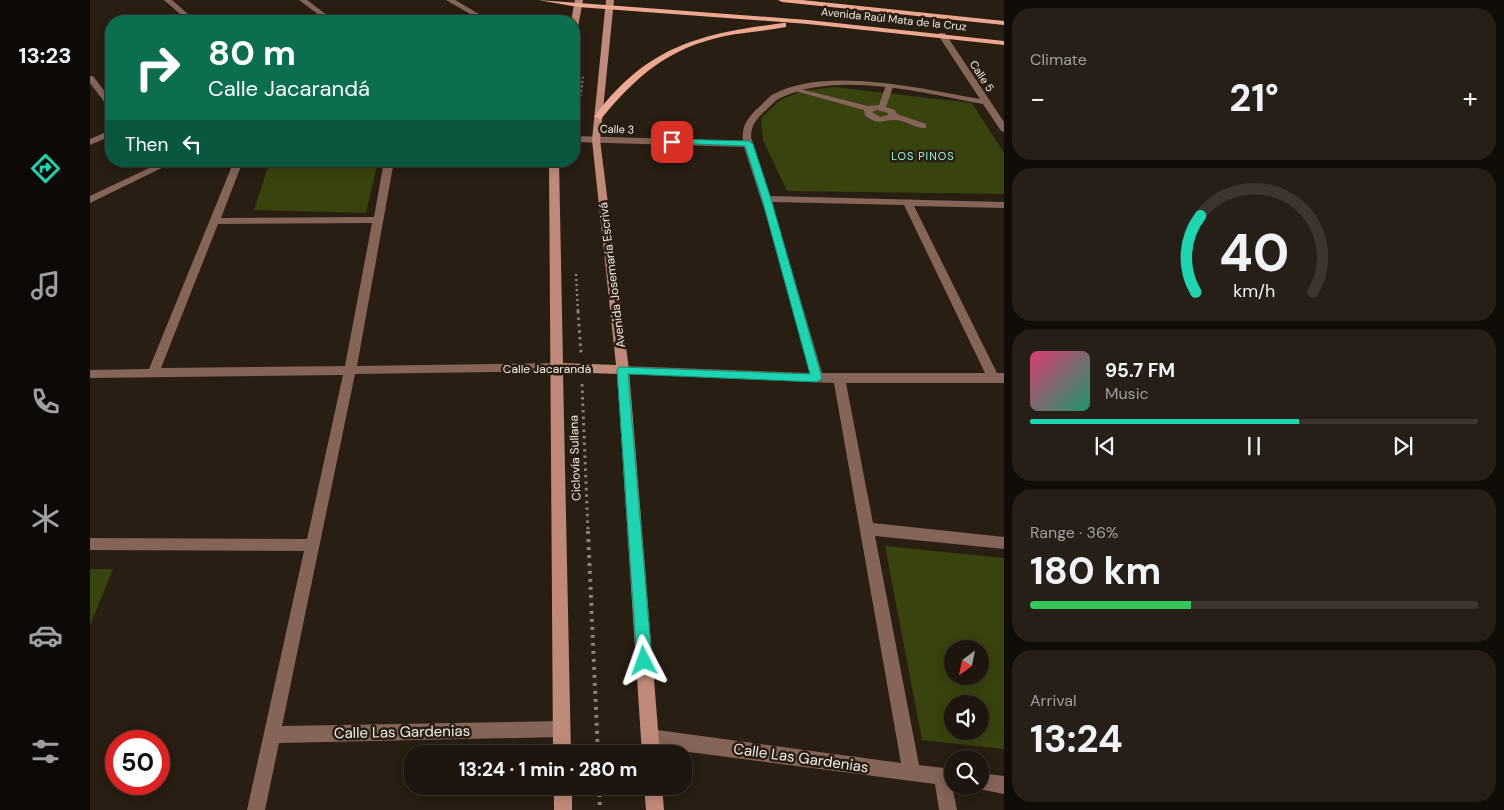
<!DOCTYPE html>
<meta charset="utf-8">
<style>
body{margin:0;font-family:"DM Sans",sans-serif;background:#261f17;color:#f1f3f6;height:100vh;display:flex;flex-direction:column;font-size:19px;white-space:nowrap}
*{box-sizing:border-box;margin:0}
p{font-size:16px;color:#a19f9e}
.icon{flex:none;width:28px;height:28px;fill:none;stroke:currentColor;stroke-width:2;stroke-linecap:round;stroke-linejoin:round}
.map{position:relative;flex:1;overflow:hidden}
.side{display:flex;flex-direction:column;gap:8px;padding:8px;background:#100c08;width:500px}
.side>*{flex:none}
.hud{position:absolute;left:15px;top:15px;width:475px;height:152px;border-radius:20px;box-shadow:0 2px 12px #0003,0 0 0 1px #3c352e;background:#0b6e4f;color:#fff;overflow:hidden}
.needle{width:32px;rotate:213deg}
.controls{position:absolute;left:854px;top:640px;display:grid;gap:10px}
.controls a{display:grid;place-items:center;width:45px;height:45px;border-radius:50%;background:#1e160e;box-shadow:0 2px 12px #0003,0 0 0 1px #3c352e;font-size:25px}
.speed{position:absolute;left:15px;top:730px;display:flex;gap:10px;font-size:25px;font-weight:700;text-align:center}
.speed>*{display:grid;place-content:center;width:65px;height:65px;border-radius:50%;background:#1e160e;box-shadow:0 2px 12px #0003,0 0 0 1px #3c352e;line-height:1}
.speed .limit{border:8px solid #d22;background:#fff;color:#111}
.pin{position:absolute;display:grid;place-items:center;width:42px;height:42px;color:#fff;margin:-21px;border-radius:10px;box-shadow:0 2px 8px #0006}
.me{position:absolute;width:55px;margin:-28px;rotate:356deg;stroke-linejoin:round;filter:drop-shadow(0 0 4px #0008)}
.turn{display:flex;align-items:center;gap:18px;height:105px;padding:0 20px;font-size:22px}
.turn .icon{width:65px;height:65px;stroke-width:2.5}
.turn b{display:block;font-size:35px;line-height:42px}
.then{display:flex;align-items:center;height:48px;padding:0 20px;background:#0003;gap:10px;font-size:19px}
.big{font-size:38px;font-weight:700;line-height:1.1}
.side .card{flex:1;display:flex;flex-direction:column;justify-content:center;gap:8px;min-width:0;padding:0 18px;border-radius:20px;background:#261f17}
.side .dial{align-items:center;gap:0}
.dial svg{height:130px;overflow:visible;fill:none;stroke:#3c352e;stroke-width:7;stroke-linecap:round;text-anchor:middle}
.dial text{fill:#f1f3f6;stroke:none}
.song{display:flex;align-items:center;gap:15px}
.cover{width:60px;height:60px;border-radius:8px;background:linear-gradient(135deg,hsl(340 70% 55%),hsl(160 70% 35%))}
.played{height:5px;border-radius:2px;background:linear-gradient(90deg,#1dd5b1 60%,#3c352e 60%)}
.keys{display:flex;justify-content:space-around;direction:ltr}
.heat{display:flex;justify-content:space-between;align-items:center;font-size:28px;direction:ltr}
.charge{height:8px;border-radius:4px;background:linear-gradient(90deg,#34c759 36%,#3c352e 0)}
.trip{position:absolute;left:314px;top:745px;width:288px;height:50px;border-radius:20px;background:#1e160e;box-shadow:0 2px 12px #0003,0 0 0 1px #3c352e;font-weight:700;line-height:50px;text-align:center}
main{display:flex;flex:1;min-height:0}
.tab-bar{display:flex;flex-direction:column;width:90px;justify-content:space-around;align-items:center;background:#0c0906;color:#a19f9e}
.tab-bar .icon{width:35px;height:35px}
.tab-bar .on{color:#1dd5b1}
.tab-bar b{font-size:22px;color:#f1f3f6}
.map>svg:first-child{display:block}
.green{fill:#39430d;fill-rule:evenodd}
.lines{fill:none;stroke-linecap:round;stroke-linejoin:round}
.path-far3{stroke:#8a8177;stroke-width:2;stroke-dasharray:2 2.5;stroke-linecap:butt}
.path-far2{stroke:#8a8177;stroke-width:2.5;stroke-dasharray:2 3;stroke-linecap:butt}
.path-far1{stroke:#8a8177;stroke-width:3;stroke-dasharray:2.5 4;stroke-linecap:butt}
.path{stroke:#8a8177;stroke-width:4;stroke-dasharray:3 5;stroke-linecap:butt}
.service{fill:#856459;fill-rule:evenodd}
.minor{fill:#856459;fill-rule:evenodd}
.secondary{fill:#bf8a78;fill-rule:evenodd}
.primary{fill:#eca891;fill-rule:evenodd}
.route{fill:#1dd5b1;stroke:#138a73}
.labels{text-anchor:middle;stroke-width:5;stroke-linejoin:round;paint-order:stroke}
.far-street-label{font-size:11px;fill:#f3ece4;stroke:#281e12}
.far-neighbourhood-label{font-size:11px;letter-spacing:1px;fill:#96f7dc;stroke:#281e12}
.street-label{font-size:12px;fill:#f3ece4;stroke:#281e12}
.near-street-label{font-size:15px;fill:#f3ece4;stroke:#281e12}
</style>
<main>
<nav class="tab-bar">
<b>13:23</b>
<svg class="icon on" aria-label="directions" viewBox="0 0 24 24"><path d="M12 3l9 9-9 9-9-9zM9 14v-3h6M13 9l2 2-2 2"/></svg>
<svg class="icon" aria-label="music" viewBox="0 0 24 24"><path d="M9 18V5l10-2v13"/><circle cx="6" cy="18" r="3"/><circle cx="16" cy="16" r="3"/></svg>
<svg class="icon" aria-label="phone" viewBox="0 0 24 24"><path d="M5 4h4l2 5-3 2q2 4 5 5l2-3 5 2v4C11 20 4 13 5 4z"/></svg>
<svg class="icon" aria-label="climate" viewBox="0 0 24 24"><path d="M12 3v18M4 7l16 10M4 17L20 7"/></svg>
<svg class="icon" aria-label="car" viewBox="0 0 24 24"><path d="M5 17H2v-5l4-1 3-4h7l3 4 3 1v5h-3M9 17h6M6 11h13"/><circle cx="7" cy="17" r="2"/><circle cx="17" cy="17" r="2"/></svg>
<svg class="icon" aria-label="filters" viewBox="0 0 24 24"><path d="M4 7h16M4 17h16"/><circle cx="9" cy="7" r="2"/><circle cx="15" cy="17" r="2"/></svg>
</nav>
<div class="map">
<svg width="914" height="810" viewBox="0 0 914 810">
<rect width="100%" height="100%" fill="#281e12"/>
<!-- green -->
<path class="green" d="M744,87L882,103L914,153V194L697,191L673,140L671,118L690,100L712,91Z
M180,161H288L276,213L164,210Z
M795,546L914,558V749L832,740ZM862,649H890V676H862ZM862,704H890V731H862Z
M0,569H23L0,626Z"/>
<g class="lines">
<!-- path-far3 -->
<path class="path-far3" d="M455,16L468,21
M487,123L493,77"/>
<!-- path-far2 -->
<path class="path-far2" d="M486,274L488,312"/>
<!-- path-far1 -->
<path class="path-far1" d="M488,311L491,353
M492,384L498,532"/>
<!-- path -->
<path class="path" d="M498,531L508,754
M509,786L510,810"/>
<!-- service -->
<path class="service" d="M796,85L803,87L796,107L805,110L807,114L836,124V128C825,129 816,120 805,120C792,119 789,127 775,115L774,110L698,89L702,87L778,106L789,105ZM787,110L798,113V115L790,117L782,112Z"/>
<!-- minor -->
<path class="minor" d="M74,0H82L106,21H98Z
M209,0H217L245,21H237Z
M356,0H365L401,21H392Z
M849,33H855L914,122V132L911,131L893,104C834,93 747,70 690,98C684,101 680,107 675,111C667,118 661,125 661,137L680,196L914,202V208L824,206L907,373H914V383H756L783,523L914,537V549L785,536L829,765L862,769V786L867,810H849L845,784L560,747L554,744L551,738L554,732L560,729L811,763L744,383L533,374L527,370L533,366L720,373L678,221L654,147L484,142V136L653,141C651,127 658,117 668,108C673,104 677,98 682,95C734,65 834,89 890,99L848,35ZM682,202L814,205L895,373H732Z
M0,76H3L21,100V107H18L0,83Z
M21,130V136L0,145V139Z
M74,161H86L0,203V196Z
M144,161H153L131,218L284,217L294,161H304L267,366L468,363L474,367L468,371L265,374L192,726L472,721L478,723L480,729L478,735L472,737L189,743L175,810H157L214,551L0,550V538L217,539L253,375L0,378V370L59,369ZM282,223L255,366L71,368L128,224Z
M890,773L914,776V794L884,788L883,786H890Z"/>
<!-- secondary -->
<path class="secondary" d="M485,0H493L488,27L484,29V21H481Z
M516,0H524L510,140L539,370L570,754H552L527,374L473,372L481,754H463L459,161H469L473,363L526,365L502,140Z
M464,786H482V810H464Z
M554,786H572L574,810H556Z"/>
<!-- primary -->
<path class="primary" d="M448,0L718,20L914,41V45L718,24L488,7Z
M688,0H712L914,21V25L692,2Z
M693,23H696V27C676,31 655,32 635,36C579,48 547,75 511,119L504,117C557,46 609,34 693,23Z"/>
</g>
<!-- route -->
<path class="route" d="M582,139L659,141L663,144L681,199L732,378L727,382L538,374L562,661L559,666L554,668L549,666L547,661L527,370L529,367L720,374L672,199L655,146L580,143L578,142Z"/>
<g class="labels">
<!-- far-street labels -->
<g class="far-street-label">
<text transform="translate(804 19) rotate(6)" y="4">Avenida Raúl Mata de la Cruz</text>
<text transform="translate(892 76) rotate(57)" y="4">Calle 5</text>
<text transform="translate(527 129) rotate(2)" y="4">Calle 3</text>
</g>
<!-- far-neighbourhood labels -->
<g class="far-neighbourhood-label">
<text x="833" y="160">LOS PINOS</text>
</g>
<!-- street labels -->
<g class="street-label">
<text transform="translate(522 275) rotate(-97)" y="4">Avenida Josemaría Escrivá</text>
<text x="457" y="373">Calle Jacarandá</text>
<text transform="translate(485 458) rotate(-92)" y="4">Ciclovía Sullana</text>
</g>
<!-- near-street labels -->
<g class="near-street-label">
<text transform="translate(312 732) rotate(-1)" y="5">Calle Las Gardenias</text>
<text transform="translate(711 758) rotate(8)" y="5">Calle Las Gardenias</text>
</g>
</g>
</svg>
<div class="controls">
<a><svg class="needle" viewBox="-14 -14 28 28"><path d="M0-13l5 13h-10z" fill="#e53935"/><path d="M0 13l5-13h-10z" fill="#a19f9e"/></svg></a>
<a><svg class="icon" aria-label="sound" viewBox="0 0 24 24"><path d="M4 9h4l5-4v14l-5-4H4zM17 9q2 3 0 6"/></svg></a>
<a><svg class="icon" aria-label="search" viewBox="0 0 24 24"><circle cx="10" cy="10" r="6"/><path d="M15 15l6 6"/></svg></a>
</div>
<div class="speed"><div class="limit">50</div></div>
<div class="pin" style="left:582px;top:142px;background:#d93025"><svg class="icon" aria-label="arrive" viewBox="0 0 24 24"><path d="M6 21V4h12l-3 4 3 4H6"/></svg></div>
<svg class="me" style="left:554px;top:661px" viewBox="-20 -20 40 40"><path d="M0-17L14 15 0 8-14 15z" fill="#1dd5b1" stroke="#fff" stroke-width="4"/></svg>
<div class="trip">13:24 · 1 min · 280 m</div>
<div class="hud">
<div class="turn"><svg class="icon" aria-label="right" viewBox="0 0 24 24"><path d="M7 20v-9h11M14 6l5 5-5 5"/></svg><div><b>80 m</b>Calle Jacarandá</div></div>
<div class="then">Then<svg class="icon" aria-label="left" viewBox="0 0 24 24"><path d="M17 20v-9H6M10 6l-5 5 5 5"/></svg></div>
</div>
</div>
<section class="side">
<div class="card"><p>Climate</p>
<div class="heat"><a>−</a><b class="big">21°</b><a>+</a></div>
</div>
<div class="card dial"><svg viewBox="0 0 100 80">
<path d="M14 69A42 42 0 1 1 86 69"/>
<path d="M14 69A42 42 0 0 1 17 22" stroke="#1dd5b1"/>
<text x="50" y="56" font-size="32" font-weight="700">40</text>
<text x="50" y="72" font-size="11">km/h</text>
</svg></div>
<div class="card">
<div class="song"><i class="cover"></i><div><b>95.7 FM</b><p>Music</p></div></div>
<div class="played"></div>
<div class="keys"><svg class="icon" aria-label="previous" viewBox="0 0 24 24"><path d="M18 5L8 12l10 7zM5 5v14"/></svg><svg class="icon" aria-label="pause" viewBox="0 0 24 24"><path d="M8 5v14M16 5v14"/></svg><svg class="icon" aria-label="next" viewBox="0 0 24 24"><path d="M6 5l10 7-10 7zM19 5v14"/></svg></div>
</div>
<div class="card"><p>Range · 36%</p><b class="big">180 km</b><div class="charge"></div></div>
<div class="card"><p>Arrival</p><b class="big">13:24</b></div>
</section>
</main>
